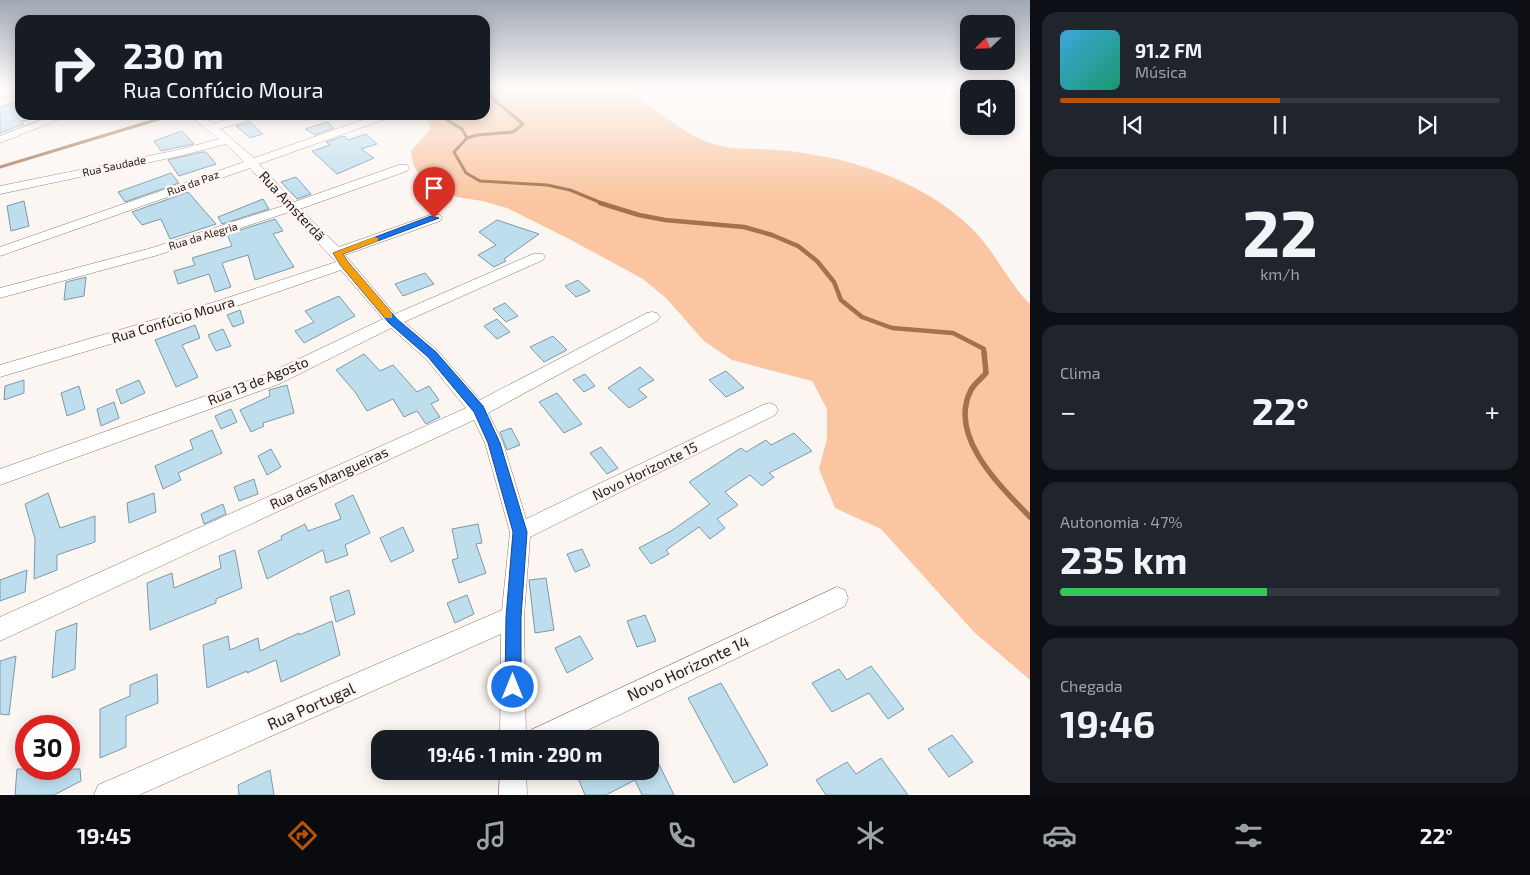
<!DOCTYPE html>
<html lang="pt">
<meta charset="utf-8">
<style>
body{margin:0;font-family:"Exo 2",sans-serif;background:#20242c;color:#f1f3f6;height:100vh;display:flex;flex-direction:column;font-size:19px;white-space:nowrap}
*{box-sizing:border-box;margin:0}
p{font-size:16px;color:#9ea1a6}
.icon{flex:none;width:28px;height:28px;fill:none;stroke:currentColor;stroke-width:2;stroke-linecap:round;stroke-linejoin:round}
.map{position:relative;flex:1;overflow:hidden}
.drawer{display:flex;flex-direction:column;gap:12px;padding:12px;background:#0d0f14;width:500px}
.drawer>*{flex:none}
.hud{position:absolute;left:15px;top:15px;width:475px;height:105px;border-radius:15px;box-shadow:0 2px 12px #0003;background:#171b24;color:#f1f3f6;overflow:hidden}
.needle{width:32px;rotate:247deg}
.controls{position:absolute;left:960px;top:15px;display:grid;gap:10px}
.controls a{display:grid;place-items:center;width:55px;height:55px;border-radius:10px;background:#171b24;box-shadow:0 2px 12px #0003;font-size:25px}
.speed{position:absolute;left:15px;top:715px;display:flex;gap:10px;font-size:25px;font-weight:700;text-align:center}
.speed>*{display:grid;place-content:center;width:65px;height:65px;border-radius:50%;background:#171b24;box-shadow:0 2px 12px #0003;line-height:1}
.speed .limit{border:8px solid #d22;background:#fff;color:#111}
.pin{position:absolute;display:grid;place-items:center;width:42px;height:42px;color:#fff;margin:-51px -21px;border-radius:50% 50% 50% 0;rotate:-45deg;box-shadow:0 0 5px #0007}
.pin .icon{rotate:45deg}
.me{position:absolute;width:55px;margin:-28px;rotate:0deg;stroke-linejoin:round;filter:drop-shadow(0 0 4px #0008)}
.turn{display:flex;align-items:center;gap:18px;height:105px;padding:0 25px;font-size:22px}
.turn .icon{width:65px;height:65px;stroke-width:2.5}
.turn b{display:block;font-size:35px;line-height:42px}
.big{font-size:38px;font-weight:700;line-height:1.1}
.drawer .widget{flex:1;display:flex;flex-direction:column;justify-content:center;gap:8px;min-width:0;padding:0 18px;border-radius:15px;background:#20242c}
.drawer .dial{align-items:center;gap:0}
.dial b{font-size:65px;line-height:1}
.song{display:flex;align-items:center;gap:15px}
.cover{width:60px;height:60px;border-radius:8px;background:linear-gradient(135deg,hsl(200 70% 55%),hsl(160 70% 35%))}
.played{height:5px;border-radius:2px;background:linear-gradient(90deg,#b45309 50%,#363941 50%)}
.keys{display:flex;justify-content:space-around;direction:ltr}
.heat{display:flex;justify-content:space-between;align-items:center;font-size:28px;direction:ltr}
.charge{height:8px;border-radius:4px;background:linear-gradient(90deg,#34c759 47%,#363941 0)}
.trip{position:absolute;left:371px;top:730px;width:288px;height:50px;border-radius:15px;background:#171b24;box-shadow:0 2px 12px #0003;font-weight:700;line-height:50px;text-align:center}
.dock{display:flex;height:80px;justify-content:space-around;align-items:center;background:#090b0e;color:#9ea1a6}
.dock .icon{width:35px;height:35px}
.dock .active{color:#b45309}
.dock b{font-size:22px;color:#f1f3f6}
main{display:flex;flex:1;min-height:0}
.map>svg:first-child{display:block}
.green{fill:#fac5a0}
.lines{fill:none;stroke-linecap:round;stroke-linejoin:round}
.stream-far2{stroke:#a2714e;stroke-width:3}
.stream-far1{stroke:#a2714e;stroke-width:4.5}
.stream{stroke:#a2714e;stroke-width:5.5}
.building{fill:#bedeee;stroke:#7b99a8}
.minor-casing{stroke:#907766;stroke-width:1}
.minor{fill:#fff;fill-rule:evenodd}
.route{fill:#1a73e8;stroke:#114b97}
.slow{fill:#f59e0b}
.labels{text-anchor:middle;stroke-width:5;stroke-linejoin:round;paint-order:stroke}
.far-street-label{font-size:11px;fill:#2a2019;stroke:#fcf6f3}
.street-label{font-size:14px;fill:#2a2019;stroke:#fcf6f3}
.near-street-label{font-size:16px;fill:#2a2019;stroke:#fcf6f3}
</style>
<main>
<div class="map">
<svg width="1030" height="795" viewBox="0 0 1030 795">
<rect width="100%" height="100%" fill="#fcf6f3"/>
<!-- green -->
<path class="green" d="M485,87C519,87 553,87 587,87C597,87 612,85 621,89C653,103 676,131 710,143C733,151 754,148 778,150C794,151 810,154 826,157C879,167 941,194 978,235C997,256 1010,285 1030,304V680L974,632L881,529L835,508L819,469L827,439V409L812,381L732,360L704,341L666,298L643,279L571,240L507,208L482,201L457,197L434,189L420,177L413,164L411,151L431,128L424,115H485Z"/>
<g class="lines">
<!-- stream-far2 -->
<path class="stream-far2" d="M498,87L490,94L493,99L523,124L513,132L477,135L467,138L454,152L466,173L480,181L547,185L570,190L604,204
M439,115L462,129L467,138
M0,167L172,115"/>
<!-- stream-far1 -->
<path class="stream-far1" d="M600,203L639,215L665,220L744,227L772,235L798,246L817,261L834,282L841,300L862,317L892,328L953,333L984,349V354"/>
<!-- stream -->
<path class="stream" d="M984,352L986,373C981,379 974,384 971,390C947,436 1001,487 1030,517"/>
</g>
<!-- building -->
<path class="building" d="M20,101V115H25L30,119L21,122L24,124L0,133V108Z
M250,122L263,134L250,138L236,126Z
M327,122L334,128L315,135L305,129Z
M182,131L194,144L161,151L154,141Z
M366,134L377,144L361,149L374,158L337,174L312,151L330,145L326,142L344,136L348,140Z
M202,152H206L216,164L179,176L168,160Z
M171,173L179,183L125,202L118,192Z
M296,177L311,194L297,199L281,182Z
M188,192L216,224L170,239L161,219L142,225L132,212Z
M263,199L269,209L222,224L218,217Z
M24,201L29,226L11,231L7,206Z
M275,219L283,231L273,234L294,267L255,280L248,255L222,263L231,287L215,292L209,274L178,284L174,271L195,265L192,258L232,246L227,234Z
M497,220L539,234L504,259L506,261L494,267L478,255L496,245L479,232Z
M425,273L434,284L403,296L395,284Z
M86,277L84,296L64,300L66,282Z
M578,280L590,291L576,297L565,286Z
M339,296L355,316L304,343L295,331L314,322L305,311Z
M505,303L518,316L506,322L493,309Z
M240,310L244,323L233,327L227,315Z
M497,319L510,332L497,339L484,326Z
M195,325L200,338L182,345L198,377L176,387L155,340Z
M223,329L231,346L216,351L208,335Z
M553,336L567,350L544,362L530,347Z
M364,354L380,371L393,365L417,392L429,386L439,400L431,404L440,417L426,424L417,411L404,417L393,399L367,411L355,392L336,370Z
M640,367L654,380L638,389L647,397L629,408L608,388Z
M726,371L744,388L726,397L709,380Z
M585,374L595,386L584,392L573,380Z
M24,380V393L4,400L5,386Z
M139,380L145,393L121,404L116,390Z
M287,385L294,413L263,423L264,426L251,432L240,410L270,396L269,390Z
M79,386L85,409L67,416L61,393Z
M557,393L582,424L564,433L539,402Z
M114,402L119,418L101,426L97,409Z
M231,409L237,422L221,429L215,416Z
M511,428L520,445L507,450L500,432Z
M212,430L222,453L178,473L181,480L163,489L155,466L193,449L190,440Z
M794,433L812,451L769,473L774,477L762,486L750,475L725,492L738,505L717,519L725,528L710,539L699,527L666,550L669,554L651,564L639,548L671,531L710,504L689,482L741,448L746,452L766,440L771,445Z
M601,447L618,468L607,474L590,453Z
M271,449L281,467L267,475L258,456Z
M254,479L258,494L239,501L234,487Z
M48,493L60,528L95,516V542L57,555V570L34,579L35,539L25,504Z
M154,493L156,512L129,523L127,503Z
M353,495L370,533L345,545L348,555L326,563L323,550L267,579L258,551L282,539L281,536L305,524L308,531L341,519L335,504Z
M223,504L226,514L204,524L201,514Z
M478,524L482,543L476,544L486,573L459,583L452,560L458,558L452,529Z
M403,527L414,551L391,562L380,538Z
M582,549L590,566L575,572L567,554Z
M235,550L242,588L216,599V603L150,630L147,583L172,573L174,588L221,568L219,556Z
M27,570L25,592L0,601V580Z
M546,578L554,630L535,633L529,580Z
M349,590L355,614L336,622L330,597Z
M467,595L474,614L455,623L447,603Z
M645,615L656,641L637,647L627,621Z
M332,621L340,655L281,682L276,660L247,673V671L207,688L203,645L228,636L230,650L258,638L260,651L299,633V635Z
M77,623L75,669L52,678L56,631Z
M580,636L593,659L567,673L555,648Z
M16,656L9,715L0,714V661Z
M871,666L904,709L888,719L869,693L832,712L812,683L839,669L847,680Z
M157,674L158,703L126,716V747L100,758V709L130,696V685Z
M721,683L768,765L734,783L688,698Z
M952,735L973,762L949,777L928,749Z
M650,746L674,795H642L635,780L606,795H585L575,771H650Z
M881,758L908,795H826L816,780L847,762L856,774Z
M17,769H80L81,781L54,795H15Z
M270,770L274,795H239L238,785Z"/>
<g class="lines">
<defs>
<path id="minor" d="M20,92V99L0,106V99Z
M55,115H70L0,143V136Z
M189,115H201L213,124L243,115H259L258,117L220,129L254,158L377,115H392L391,117L259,164L294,202L399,165H407L409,168L407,171L300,209L339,247L430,215H440L442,218L440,221L345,255L395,314L533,254H543L545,257L543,260L404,322L438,351L480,400L647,313L652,312L657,313L660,317L657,321L488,413L503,443L526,519L763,405L769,403L775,405L778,410L775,415L530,537L524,617L526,739H500L501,634L139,795H94L98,785L502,610L510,532L485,443L474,420L0,641V617L466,408L426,359L391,328L279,384L0,485V469L267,374L383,319L341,270L228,309L0,377V365L218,301L336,262L289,212L158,255L0,298V288L148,249L283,206L250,168L0,256V247L244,162L226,144L179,156L0,194V186L178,150L219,139Z
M837,587L845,590L848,598L845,606L569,739H527L531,730Z
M500,771H526L527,795H499Z"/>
</defs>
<!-- minor casing -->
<use href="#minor" class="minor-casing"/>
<!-- minor -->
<use href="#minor" class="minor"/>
</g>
<!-- sky -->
<linearGradient id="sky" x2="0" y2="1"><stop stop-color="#a0a7b4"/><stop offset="0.44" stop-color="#fefbfa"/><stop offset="1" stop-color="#fefbfa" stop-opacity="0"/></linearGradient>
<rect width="1030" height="199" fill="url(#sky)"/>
<!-- route -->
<path class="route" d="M431,216L439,218L343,254L348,262L397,319L436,352L483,406L500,443L527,532L521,617V687L519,692L513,695L508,692L505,687L506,617L513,532L488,443L474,412L428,357L389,323L341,266L333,253Z"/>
<!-- slow -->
<path class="slow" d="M374,237L378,238V241L343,254L348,262L392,313V318H385L341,266L333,253Z"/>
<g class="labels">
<!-- far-street labels -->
<g class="far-street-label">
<text transform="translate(114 166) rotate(-12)" y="4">Rua Saudade</text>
<text transform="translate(193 183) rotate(-20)" y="4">Rua da Paz</text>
<text transform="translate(203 236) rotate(-17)" y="4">Rua da Alegria</text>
</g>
<!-- street labels -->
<g class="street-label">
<text transform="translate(292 206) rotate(47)" y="5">Rua Amsterdã</text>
<text transform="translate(173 320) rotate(-17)" y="5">Rua Confúcio Moura</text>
<text transform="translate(258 381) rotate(-22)" y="5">Rua 13 de Agosto</text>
<text transform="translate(645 471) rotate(-26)" y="5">Novo Horizonte 15</text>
<text transform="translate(329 478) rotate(-25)" y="5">Rua das Mangueiras</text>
</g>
<!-- near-street labels -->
<g class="near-street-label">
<text transform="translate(688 668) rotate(-25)" y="6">Novo Horizonte 14</text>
<text transform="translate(311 706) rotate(-24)" y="6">Rua Portugal</text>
</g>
</g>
</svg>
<div class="controls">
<a><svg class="needle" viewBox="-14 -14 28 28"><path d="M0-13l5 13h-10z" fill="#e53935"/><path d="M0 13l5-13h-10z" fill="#9ea1a6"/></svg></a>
<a><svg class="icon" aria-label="sound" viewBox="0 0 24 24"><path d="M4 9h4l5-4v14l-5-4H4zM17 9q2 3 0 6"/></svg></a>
</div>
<div class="speed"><div class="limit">30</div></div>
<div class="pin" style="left:434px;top:218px;background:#d93025"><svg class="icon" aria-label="arrive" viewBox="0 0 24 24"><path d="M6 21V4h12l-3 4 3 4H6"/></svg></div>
<svg class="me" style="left:513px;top:687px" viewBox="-20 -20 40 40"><circle r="17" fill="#1a73e8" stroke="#fff" stroke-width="3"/><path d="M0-11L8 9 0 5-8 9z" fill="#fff"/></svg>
<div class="trip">19:46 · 1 min · 290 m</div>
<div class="hud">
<div class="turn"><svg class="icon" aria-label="right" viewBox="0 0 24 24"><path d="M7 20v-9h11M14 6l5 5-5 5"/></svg><div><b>230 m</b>Rua Confúcio Moura</div></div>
</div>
</div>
<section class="drawer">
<div class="widget">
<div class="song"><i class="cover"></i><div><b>91.2 FM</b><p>Música</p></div></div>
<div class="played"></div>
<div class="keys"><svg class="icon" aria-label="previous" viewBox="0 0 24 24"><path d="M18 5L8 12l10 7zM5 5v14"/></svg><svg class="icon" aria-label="pause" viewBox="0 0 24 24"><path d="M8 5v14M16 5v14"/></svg><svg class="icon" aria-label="next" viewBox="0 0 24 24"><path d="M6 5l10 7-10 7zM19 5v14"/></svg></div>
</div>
<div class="widget dial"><b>22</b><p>km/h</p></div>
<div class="widget"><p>Clima</p>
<div class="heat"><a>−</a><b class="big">22°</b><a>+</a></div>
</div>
<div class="widget"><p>Autonomia · 47%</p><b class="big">235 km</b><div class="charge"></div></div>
<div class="widget"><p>Chegada</p><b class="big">19:46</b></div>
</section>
</main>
<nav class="dock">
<b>19:45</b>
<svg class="icon active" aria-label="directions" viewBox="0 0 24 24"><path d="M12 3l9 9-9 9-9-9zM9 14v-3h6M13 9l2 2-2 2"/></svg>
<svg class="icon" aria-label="music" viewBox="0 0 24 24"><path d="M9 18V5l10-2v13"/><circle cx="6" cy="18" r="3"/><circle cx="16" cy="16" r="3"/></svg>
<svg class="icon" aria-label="phone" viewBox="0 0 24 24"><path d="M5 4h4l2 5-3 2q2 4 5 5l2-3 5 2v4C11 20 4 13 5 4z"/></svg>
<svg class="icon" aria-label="climate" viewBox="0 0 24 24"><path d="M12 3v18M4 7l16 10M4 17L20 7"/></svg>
<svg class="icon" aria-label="car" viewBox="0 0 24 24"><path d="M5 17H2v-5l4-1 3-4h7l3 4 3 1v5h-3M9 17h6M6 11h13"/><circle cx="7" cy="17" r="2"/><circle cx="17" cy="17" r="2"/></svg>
<svg class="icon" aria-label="filters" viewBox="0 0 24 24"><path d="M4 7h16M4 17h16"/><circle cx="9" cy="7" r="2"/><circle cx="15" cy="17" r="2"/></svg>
<b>22°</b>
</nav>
